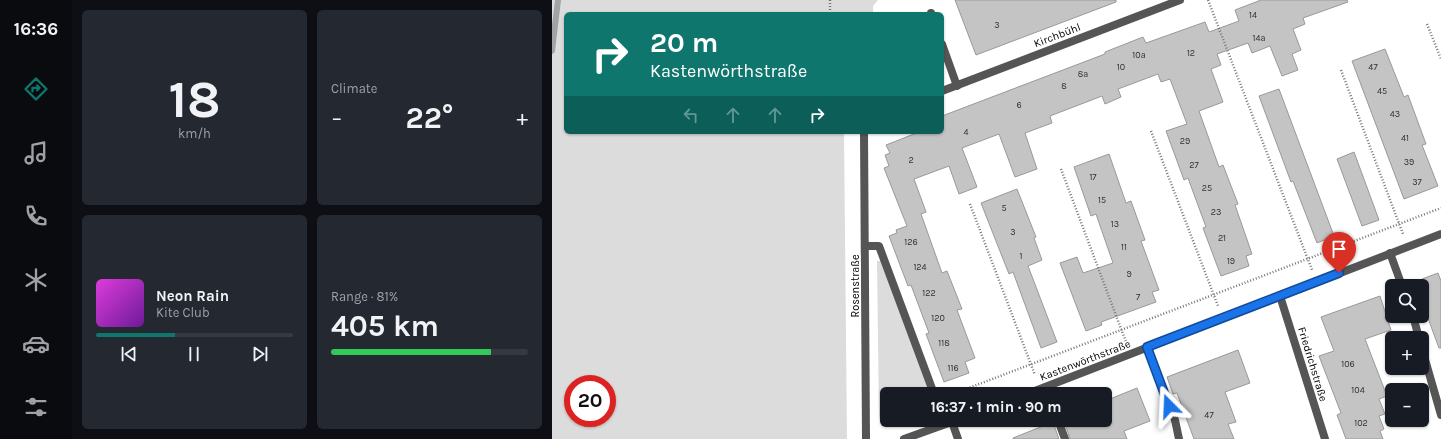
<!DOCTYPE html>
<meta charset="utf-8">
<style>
body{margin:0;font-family:Karla,sans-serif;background:#242831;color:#f1f3f6;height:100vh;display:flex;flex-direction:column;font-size:15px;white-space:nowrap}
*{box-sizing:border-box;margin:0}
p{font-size:13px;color:#9ea1a6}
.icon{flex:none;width:22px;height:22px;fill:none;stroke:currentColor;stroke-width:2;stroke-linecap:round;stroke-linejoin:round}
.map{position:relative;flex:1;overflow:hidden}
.panel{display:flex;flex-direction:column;gap:10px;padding:10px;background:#0d0f14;width:480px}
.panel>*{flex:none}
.guide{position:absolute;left:12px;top:12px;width:380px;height:122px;border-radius:6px;box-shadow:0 1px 3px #0004;background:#0f766e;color:#fff;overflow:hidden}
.fabs{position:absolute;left:833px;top:279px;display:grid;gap:8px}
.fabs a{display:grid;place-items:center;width:44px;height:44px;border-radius:6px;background:#171b24;box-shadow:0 1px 3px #0004;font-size:20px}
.speed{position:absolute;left:12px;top:375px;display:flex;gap:8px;font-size:20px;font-weight:700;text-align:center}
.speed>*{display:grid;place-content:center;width:52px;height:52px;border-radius:50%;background:#171b24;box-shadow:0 1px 3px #0004;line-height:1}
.speed .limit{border:6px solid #d22;background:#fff;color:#111}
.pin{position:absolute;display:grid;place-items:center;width:34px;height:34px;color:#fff;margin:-41px -17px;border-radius:50% 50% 50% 0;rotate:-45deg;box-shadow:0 0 4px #0007}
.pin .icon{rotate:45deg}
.me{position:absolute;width:44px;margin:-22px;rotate:339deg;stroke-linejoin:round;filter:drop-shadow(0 0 3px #0008)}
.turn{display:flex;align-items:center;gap:14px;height:84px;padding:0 20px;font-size:18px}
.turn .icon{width:52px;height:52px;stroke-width:2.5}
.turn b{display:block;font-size:28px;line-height:34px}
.lanes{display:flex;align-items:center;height:38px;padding:0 20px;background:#0003;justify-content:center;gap:20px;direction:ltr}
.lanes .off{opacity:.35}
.big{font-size:30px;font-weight:700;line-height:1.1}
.panel .widget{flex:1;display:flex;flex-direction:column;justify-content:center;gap:6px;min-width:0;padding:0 14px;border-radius:6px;background:#242831}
.panel .dial{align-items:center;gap:0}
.dial b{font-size:52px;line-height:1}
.song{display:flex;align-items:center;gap:12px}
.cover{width:48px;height:48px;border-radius:6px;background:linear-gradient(135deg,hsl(300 70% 55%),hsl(280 70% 35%))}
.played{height:4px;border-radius:2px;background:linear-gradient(90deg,#0f766e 40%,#363941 40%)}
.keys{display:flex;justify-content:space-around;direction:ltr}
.heat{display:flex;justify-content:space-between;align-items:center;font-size:22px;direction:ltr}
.charge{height:6px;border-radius:3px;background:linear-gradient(90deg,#34c759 81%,#363941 0)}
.panel .tiles{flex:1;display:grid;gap:10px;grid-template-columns:repeat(2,1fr)}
.trip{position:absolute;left:328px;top:387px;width:232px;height:40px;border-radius:6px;background:#171b24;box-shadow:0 1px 3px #0004;font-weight:700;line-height:40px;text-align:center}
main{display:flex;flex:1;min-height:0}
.tabs{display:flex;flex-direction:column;width:72px;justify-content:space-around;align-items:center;background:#090b0e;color:#9ea1a6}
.tabs .icon{width:28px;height:28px}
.tabs .on{color:#0f766e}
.tabs b{font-size:18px;color:#f1f3f6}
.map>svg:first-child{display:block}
.green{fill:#dcdcdc;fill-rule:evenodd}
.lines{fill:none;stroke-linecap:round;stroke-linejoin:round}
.stream{stroke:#a3a3a3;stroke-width:6}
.building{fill:#c4c4c4;stroke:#999}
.path{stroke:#777;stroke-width:2.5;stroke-dasharray:1 2;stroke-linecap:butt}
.service{stroke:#555;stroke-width:8}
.minor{stroke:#555;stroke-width:8}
.route-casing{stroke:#114b97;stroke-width:10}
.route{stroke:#1a73e8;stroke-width:7}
.labels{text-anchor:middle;stroke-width:3.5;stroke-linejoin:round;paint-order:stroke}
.number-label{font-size:9px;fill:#313131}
.street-label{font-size:11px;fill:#000;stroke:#fff}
</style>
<main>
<nav class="tabs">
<b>16:36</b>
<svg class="icon on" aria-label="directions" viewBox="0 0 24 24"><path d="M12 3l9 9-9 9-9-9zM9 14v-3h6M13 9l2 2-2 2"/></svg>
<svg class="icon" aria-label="music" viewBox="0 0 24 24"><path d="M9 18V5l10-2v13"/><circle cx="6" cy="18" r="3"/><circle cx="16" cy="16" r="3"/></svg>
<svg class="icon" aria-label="phone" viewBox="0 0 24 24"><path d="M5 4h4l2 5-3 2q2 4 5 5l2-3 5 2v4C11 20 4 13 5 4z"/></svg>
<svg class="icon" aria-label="climate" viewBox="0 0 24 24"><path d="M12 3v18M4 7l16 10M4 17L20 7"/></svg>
<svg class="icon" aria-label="car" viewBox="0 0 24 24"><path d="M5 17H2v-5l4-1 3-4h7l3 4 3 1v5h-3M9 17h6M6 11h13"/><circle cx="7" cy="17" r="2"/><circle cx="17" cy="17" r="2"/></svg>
<svg class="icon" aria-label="filters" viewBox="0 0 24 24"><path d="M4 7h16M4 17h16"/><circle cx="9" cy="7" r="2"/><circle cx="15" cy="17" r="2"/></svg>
</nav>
<section class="panel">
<div class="tiles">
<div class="widget dial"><b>18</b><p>km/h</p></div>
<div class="widget"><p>Climate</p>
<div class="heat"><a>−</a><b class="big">22°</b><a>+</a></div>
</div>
<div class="widget">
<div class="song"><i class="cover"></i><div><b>Neon Rain</b><p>Kite Club</p></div></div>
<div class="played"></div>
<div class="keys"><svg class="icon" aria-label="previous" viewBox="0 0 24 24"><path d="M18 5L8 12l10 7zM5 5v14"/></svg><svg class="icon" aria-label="pause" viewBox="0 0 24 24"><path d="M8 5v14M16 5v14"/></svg><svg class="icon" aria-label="next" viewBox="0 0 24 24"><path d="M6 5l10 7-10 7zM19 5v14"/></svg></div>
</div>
<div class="widget"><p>Range · 81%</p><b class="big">405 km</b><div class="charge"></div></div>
</div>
</section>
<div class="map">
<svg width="889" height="439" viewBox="0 0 889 439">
<rect width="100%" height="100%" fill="#fff"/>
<!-- green -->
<path class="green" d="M0,0H326L321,6V14H14V132H292L295,439H0ZM21,384H55V418H21Z
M325,261H329L378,394H335V414L327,417Z"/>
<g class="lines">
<!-- stream -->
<path class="stream" d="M0,51L6,0"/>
</g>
<!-- building -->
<path class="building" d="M403,0H564V2L424,55Z
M709,0H795L796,2L751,18L753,24L741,29L749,50L740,54L746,70L730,76L718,46L700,53L696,43L665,54L669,65L659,69L671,102L647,111L667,167L671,165L686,204L683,205L700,254L694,256L697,266L669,276L651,228L654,227L636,178L632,180L614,131L635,124L618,79L609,82L606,74L566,89L569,97L553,104L550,96L498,116L500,123L473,133L485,169L463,177L447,134L410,148L425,187L407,194L397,166L362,179L374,212L369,214L390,273L395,271L410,309L405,310L423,358L413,362L417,373L392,382L374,334L377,333L359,285L356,286L337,236L345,233L344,230L355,226L332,168L337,166L333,155L338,153L334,145L367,132H390V116L553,54V52L591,37L594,43L653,22L657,32L687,21L683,10Z
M833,49L852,97L856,95L874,144L870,145L886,186L852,199L800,61Z
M727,89L782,236L765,243L741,181L739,182L707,96Z
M802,152L827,220L810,226L785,159Z
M557,154L574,203L579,201L593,240L589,241L607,290L600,292L604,302L549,322L550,325L534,331L508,263L525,257L531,273L561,263L544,214L539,216L522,167Z
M465,189L484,237L482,238L490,260L476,266L505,342L489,348L461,272L457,274L429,203Z
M886,273L889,281V348H887L870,302V279Z
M828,296L839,330L813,339L835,396L827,399L833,414L827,416L832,429L828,431L831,439H794L785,415L789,413L767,356L782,351L769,317Z
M686,350L698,383L673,392L684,422L676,424L682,439H642L625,393L621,394L615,377Z
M585,388L598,421L572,431L575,439H518L512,420H553V401Z
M501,422L507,439H461V438Z"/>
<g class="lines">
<!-- path -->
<path class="path" d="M278,0V14
M656,0L760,270
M875,24L889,59
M789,70L851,234
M599,131L666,306
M509,169L574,342
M418,204L483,375
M401,394L889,208
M328,419L335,416"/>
<!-- service -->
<path class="service" d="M379,13V14
M390,44L405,86
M313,246H327L382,394
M838,253L850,286
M861,316L867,338
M595,347L623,420L627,439
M870,349L889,415
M494,387L497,394
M506,420L513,439
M400,422L406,439"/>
<!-- minor -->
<path class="minor" d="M390,91L628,0
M312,132L314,439
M728,296L773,439
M475,394L889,234
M352,439L405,420"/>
</g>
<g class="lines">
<defs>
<path id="route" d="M617,406L595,347L787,273"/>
</defs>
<!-- route casing -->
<use href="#route" class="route-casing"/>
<!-- route -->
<use href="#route" class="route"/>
</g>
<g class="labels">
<!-- number labels -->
<g class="number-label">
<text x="701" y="18">14</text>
<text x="445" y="28">3</text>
<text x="707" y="41">14a</text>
<text x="639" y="56">12</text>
<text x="587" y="58">10a</text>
<text x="569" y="70">10</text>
<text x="821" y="70">47</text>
<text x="531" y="77">8a</text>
<text x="512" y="89">8</text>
<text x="830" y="94">45</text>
<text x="467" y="108">6</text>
<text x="843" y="117">43</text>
<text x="414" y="135">4</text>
<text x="853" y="141">41</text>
<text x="633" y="144">29</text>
<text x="359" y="163">2</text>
<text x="857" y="165">39</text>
<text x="642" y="168">27</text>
<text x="541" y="180">17</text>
<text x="865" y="185">37</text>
<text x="655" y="191">25</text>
<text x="550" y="203">15</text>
<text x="452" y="211">5</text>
<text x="664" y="215">23</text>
<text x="563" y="227">13</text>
<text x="461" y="235">3</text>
<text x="670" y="241">21</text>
<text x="359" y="245">126</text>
<text x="572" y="250">11</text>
<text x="469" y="259">1</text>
<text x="679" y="264">19</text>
<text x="368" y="270">124</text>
<text x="577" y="277">9</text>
<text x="377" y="296">122</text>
<text x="586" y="300">7</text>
<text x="386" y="321">120</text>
<text x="392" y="346">118</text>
<text x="796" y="367">106</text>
<text x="401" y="371">116</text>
<text x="806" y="393">104</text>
<text x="657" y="418">47</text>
<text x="809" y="426">102</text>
</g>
<!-- street labels -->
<g class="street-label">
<text transform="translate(505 35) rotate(-21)" y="4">Kirchbühl</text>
<text transform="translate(303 286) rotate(-90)" y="4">Rosenstraße</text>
<text transform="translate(533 360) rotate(-21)" y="4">Kastenwörthstraße</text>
<text transform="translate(761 364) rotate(73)" y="4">Friedrichstraße</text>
</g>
</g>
</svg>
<div class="fabs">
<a><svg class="icon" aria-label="search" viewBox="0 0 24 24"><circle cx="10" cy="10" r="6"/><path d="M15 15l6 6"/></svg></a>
<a>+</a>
<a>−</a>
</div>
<div class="speed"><div class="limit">20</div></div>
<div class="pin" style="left:787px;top:273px;background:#d93025"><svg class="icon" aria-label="arrive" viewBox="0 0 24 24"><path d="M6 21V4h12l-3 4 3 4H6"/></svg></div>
<svg class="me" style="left:617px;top:406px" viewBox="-20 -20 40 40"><path d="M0-17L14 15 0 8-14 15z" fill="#1a73e8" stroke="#fff" stroke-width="4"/></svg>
<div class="trip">16:37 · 1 min · 90 m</div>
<div class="guide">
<div class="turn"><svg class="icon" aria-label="right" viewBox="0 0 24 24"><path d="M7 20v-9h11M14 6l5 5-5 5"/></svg><div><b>20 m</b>Kastenwörthstraße</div></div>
<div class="lanes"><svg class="icon off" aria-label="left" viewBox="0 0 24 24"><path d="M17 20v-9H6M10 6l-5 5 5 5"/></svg><svg class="icon off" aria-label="ahead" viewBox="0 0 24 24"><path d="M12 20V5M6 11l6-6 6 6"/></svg><svg class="icon off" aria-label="ahead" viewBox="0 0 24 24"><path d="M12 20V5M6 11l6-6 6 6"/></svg><svg class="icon" aria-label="right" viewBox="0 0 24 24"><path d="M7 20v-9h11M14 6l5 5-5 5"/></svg></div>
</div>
</div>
</main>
